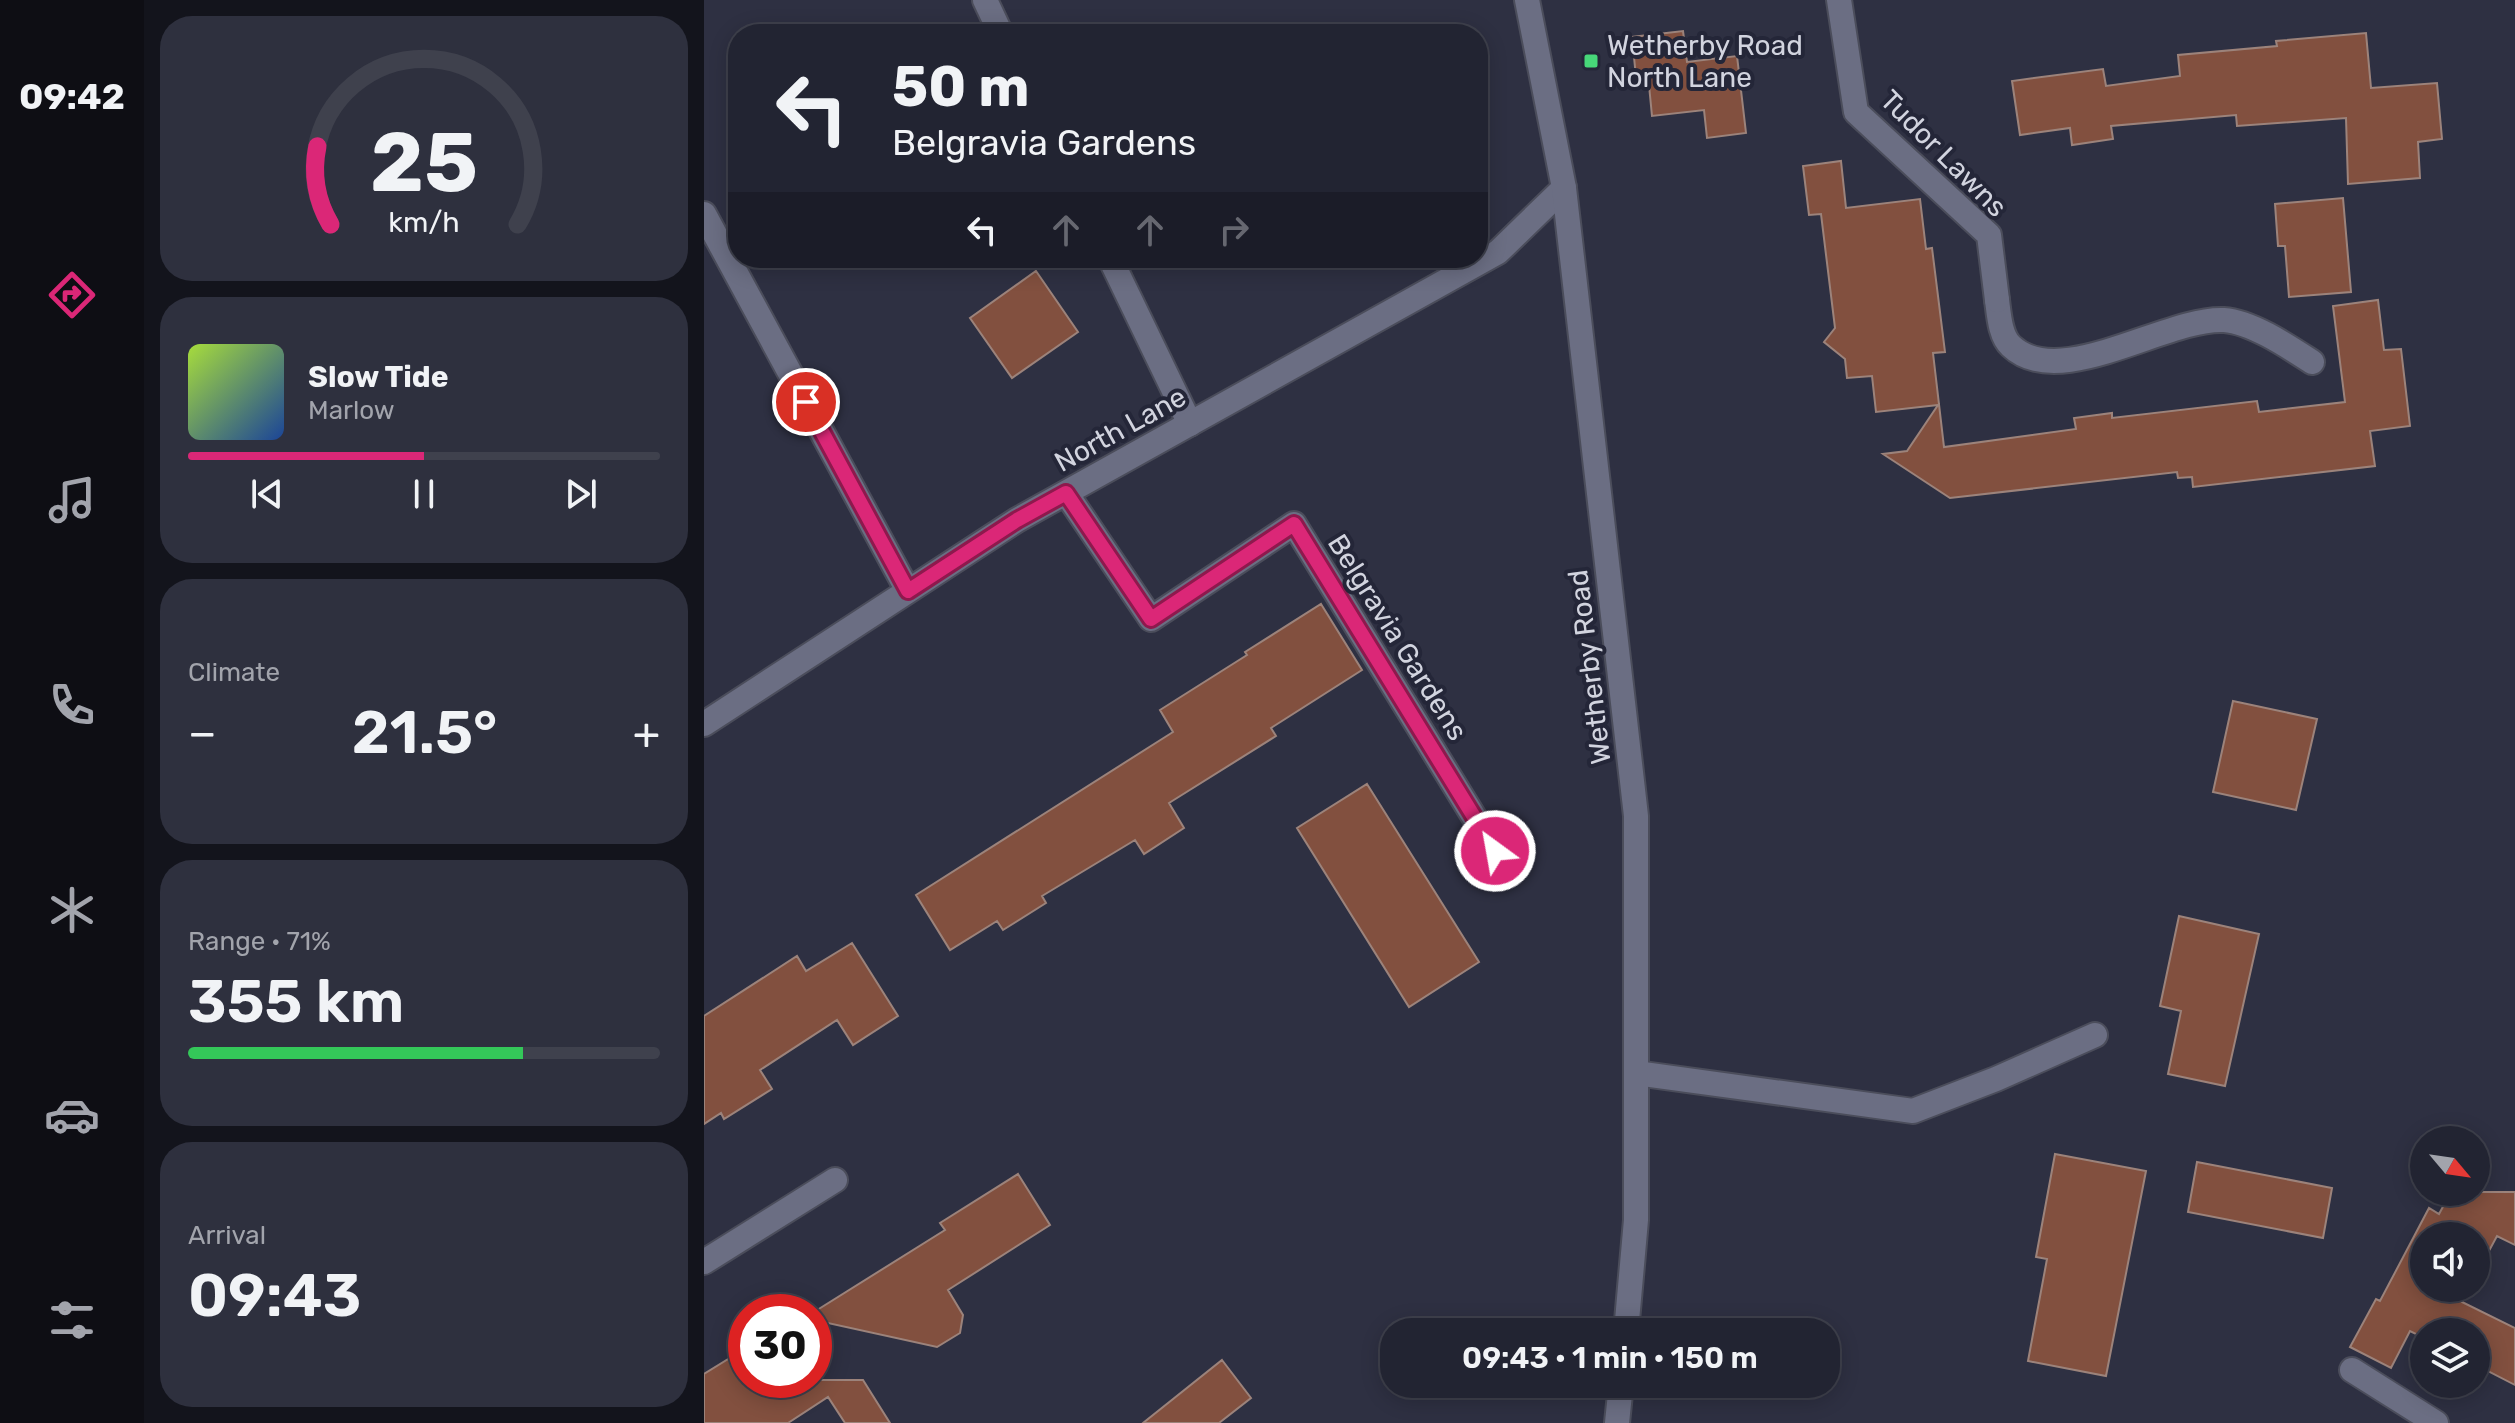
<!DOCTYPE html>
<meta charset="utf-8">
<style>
body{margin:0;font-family:Rubik,sans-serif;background:#2e303e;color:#f1f3f6;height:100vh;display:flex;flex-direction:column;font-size:30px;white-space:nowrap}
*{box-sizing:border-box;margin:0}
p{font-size:26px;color:#a2a4ac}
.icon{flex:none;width:44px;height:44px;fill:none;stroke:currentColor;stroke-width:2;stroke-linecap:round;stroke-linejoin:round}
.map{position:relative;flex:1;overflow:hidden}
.side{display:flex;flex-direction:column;gap:16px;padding:16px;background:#13141c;width:560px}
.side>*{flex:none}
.top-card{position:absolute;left:24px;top:24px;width:760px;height:244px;border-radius:32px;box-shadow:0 4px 20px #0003,0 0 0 2px #3f414d;background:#222432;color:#f1f3f6;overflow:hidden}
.needle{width:52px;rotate:119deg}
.buttons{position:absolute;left:1706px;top:1126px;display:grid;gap:16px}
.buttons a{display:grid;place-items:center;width:80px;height:80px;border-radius:50%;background:#222432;box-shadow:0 4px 20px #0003,0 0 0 2px #3f414d;font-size:40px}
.speed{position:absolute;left:24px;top:1294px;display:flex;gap:16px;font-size:40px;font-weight:700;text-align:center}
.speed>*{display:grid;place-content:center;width:104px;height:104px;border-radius:50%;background:#222432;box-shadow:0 4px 20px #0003,0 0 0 2px #3f414d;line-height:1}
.speed .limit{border:12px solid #d22;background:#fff;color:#111}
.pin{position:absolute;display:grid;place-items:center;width:68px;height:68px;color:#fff;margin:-34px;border:4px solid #fff;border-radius:50%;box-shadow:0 2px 8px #0007}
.me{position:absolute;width:88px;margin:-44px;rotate:328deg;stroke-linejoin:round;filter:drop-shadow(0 0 6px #0008)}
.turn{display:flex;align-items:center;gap:28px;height:168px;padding:0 32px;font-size:36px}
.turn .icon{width:104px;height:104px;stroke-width:2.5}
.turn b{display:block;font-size:56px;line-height:68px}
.lanes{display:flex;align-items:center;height:76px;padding:0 32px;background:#0003;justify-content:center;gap:40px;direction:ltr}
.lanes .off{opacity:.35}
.big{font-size:60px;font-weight:600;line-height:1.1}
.side .card{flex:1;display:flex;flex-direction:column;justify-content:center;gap:12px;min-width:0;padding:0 28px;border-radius:32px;background:#2e303e}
.side .dial{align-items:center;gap:0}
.dial svg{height:208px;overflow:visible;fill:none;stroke:#3f414d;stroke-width:7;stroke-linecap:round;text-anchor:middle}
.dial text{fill:#f1f3f6;stroke:none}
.song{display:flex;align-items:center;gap:24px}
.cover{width:96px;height:96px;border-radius:12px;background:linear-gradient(135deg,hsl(80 70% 55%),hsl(220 70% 35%))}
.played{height:8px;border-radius:4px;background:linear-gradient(90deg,#db2777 50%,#3f414d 50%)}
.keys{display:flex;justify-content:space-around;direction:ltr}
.heat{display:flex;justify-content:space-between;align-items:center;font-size:44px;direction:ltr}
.charge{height:12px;border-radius:6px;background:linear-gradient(90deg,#34c759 71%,#3f414d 0)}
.trip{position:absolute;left:676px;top:1318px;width:460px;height:80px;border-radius:32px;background:#222432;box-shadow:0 4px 20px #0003,0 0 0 2px #3f414d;font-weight:600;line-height:80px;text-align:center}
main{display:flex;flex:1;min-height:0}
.menu{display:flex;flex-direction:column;width:144px;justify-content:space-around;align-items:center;background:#0e0e14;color:#a2a4ac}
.menu .icon{width:56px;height:56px}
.menu .current{color:#db2777}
.menu b{font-size:36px;color:#f1f3f6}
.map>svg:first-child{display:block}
.building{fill:#82503f;stroke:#9c837b;stroke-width:2}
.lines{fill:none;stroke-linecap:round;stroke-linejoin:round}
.service-casing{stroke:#4b4d5b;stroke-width:28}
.minor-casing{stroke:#4b4d5b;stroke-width:28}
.tertiary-casing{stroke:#4b4d5b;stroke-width:28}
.service{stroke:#6b6e83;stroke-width:24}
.minor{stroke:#6b6e83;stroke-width:24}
.tertiary{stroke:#6b6e83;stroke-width:24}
.route-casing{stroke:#8e194d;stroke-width:20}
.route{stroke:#db2777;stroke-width:14}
.poi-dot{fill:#47d779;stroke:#242638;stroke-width:3}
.labels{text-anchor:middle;stroke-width:8;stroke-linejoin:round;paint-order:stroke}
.poi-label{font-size:28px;fill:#d2d4df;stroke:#242638;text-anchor:start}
.street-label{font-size:28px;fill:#d2d4df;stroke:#242638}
</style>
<main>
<nav class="menu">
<b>09:42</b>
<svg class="icon current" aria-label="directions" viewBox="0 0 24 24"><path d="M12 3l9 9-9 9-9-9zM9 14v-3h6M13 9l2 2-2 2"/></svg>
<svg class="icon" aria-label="music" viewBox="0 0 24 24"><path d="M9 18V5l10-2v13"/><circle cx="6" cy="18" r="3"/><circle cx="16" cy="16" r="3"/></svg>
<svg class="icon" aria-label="phone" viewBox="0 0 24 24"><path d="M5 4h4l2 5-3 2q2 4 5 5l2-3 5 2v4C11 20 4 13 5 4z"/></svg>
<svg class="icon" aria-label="climate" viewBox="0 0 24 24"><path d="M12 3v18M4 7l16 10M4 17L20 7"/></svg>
<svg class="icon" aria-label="car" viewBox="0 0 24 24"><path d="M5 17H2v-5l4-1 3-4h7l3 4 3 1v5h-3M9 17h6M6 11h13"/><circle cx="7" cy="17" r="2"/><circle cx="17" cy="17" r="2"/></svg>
<svg class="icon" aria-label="filters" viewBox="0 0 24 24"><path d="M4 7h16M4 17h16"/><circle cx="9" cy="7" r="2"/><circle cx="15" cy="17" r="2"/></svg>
</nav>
<section class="side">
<div class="card dial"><svg viewBox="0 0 100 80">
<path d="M14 69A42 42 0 1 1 86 69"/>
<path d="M14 69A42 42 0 0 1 9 39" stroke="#db2777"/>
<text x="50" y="56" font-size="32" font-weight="700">25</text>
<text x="50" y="72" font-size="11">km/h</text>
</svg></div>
<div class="card">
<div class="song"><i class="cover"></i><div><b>Slow Tide</b><p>Marlow</p></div></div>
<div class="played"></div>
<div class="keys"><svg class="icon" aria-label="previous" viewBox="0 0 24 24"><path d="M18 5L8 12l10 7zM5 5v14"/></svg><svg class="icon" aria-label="pause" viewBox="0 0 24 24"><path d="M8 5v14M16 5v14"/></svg><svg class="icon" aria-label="next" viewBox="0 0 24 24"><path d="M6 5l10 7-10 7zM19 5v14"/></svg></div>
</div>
<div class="card"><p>Climate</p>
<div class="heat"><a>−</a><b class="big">21.5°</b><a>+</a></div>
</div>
<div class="card"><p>Range · 71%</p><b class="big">355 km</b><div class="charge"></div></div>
<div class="card"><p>Arrival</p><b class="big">09:43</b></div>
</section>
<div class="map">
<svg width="1811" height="1423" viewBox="0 0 1811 1423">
<rect width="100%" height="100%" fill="#2e3042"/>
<!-- building -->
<path class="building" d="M979,31L983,62L1033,56L1042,133L1003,138L1000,110L948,116L944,75L932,77L928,37Z
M1662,33L1667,88L1733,83L1738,139L1714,142L1716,178L1644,184L1642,118L1533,126L1532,115L1407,126L1409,139L1368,145L1366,128L1316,135L1308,81L1399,69L1402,86L1476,76L1474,55L1573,46L1572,41Z
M1137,161L1142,208L1216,199L1222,249L1228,248L1241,352L1229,353L1240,447L1372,429L1370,418L1408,413V418L1553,401L1555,412L1641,402L1629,306L1674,300L1680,350L1697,349L1706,426L1666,431L1671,466L1489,487L1488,477L1474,478L1473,472L1246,498L1179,454L1203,451L1234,405L1172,412L1168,376L1143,378L1141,359L1120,342L1131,328L1117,214L1105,215L1099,166Z
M1639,198L1647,292L1585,297L1581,246H1574L1571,204Z
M332,271L374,332L308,378L266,318Z
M617,604L658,670L567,728L572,736L465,803L480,828L440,854L431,840L338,896L342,903L299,930L293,921L246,950L212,895L469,732L456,710L543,655L541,652Z
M1529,701L1613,719L1592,810L1509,792Z
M663,784L775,962L705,1007L593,828Z
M1475,916L1555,934L1521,1086L1464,1074L1477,1011L1456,1006Z
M148,943L194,1016L149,1045L133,1020L56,1070L68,1089L20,1119L17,1113L0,1124V1016L93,956L102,971Z
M1351,1154L1442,1171L1402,1376L1324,1361L1343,1259L1332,1257Z
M1493,1162L1628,1188L1619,1238L1484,1212Z
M314,1174L346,1225L244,1290L259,1315L256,1333L233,1347L110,1320V1312L241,1230L236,1223Z
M1747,1192H1811V1245L1793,1236L1772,1275V1236H1720V1288H1765L1758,1302L1811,1328V1385L1772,1365V1332H1720V1338L1706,1331L1687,1368L1646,1347L1672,1299L1676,1301L1725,1208L1735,1214Z
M42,1348V1380H159L186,1423H141L124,1397L84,1423H0V1374Z
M518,1360L547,1398L515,1423H439Z"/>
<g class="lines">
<defs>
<path id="service" d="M281,0L297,34
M406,258L486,424
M1293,300C1295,315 1296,336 1307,346C1355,392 1463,317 1520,320C1548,322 1585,347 1608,362
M932,1073L1209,1111L1292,1079L1391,1035"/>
<path id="minor" d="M1135,0L1152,112L1285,235L1293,300
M0,214L204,591
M362,493L447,619L590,524L791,851
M0,724L313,520L794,252L860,188
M0,1262L131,1180
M1648,1370L1732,1423"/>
<path id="tertiary" d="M823,0L860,188L932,816V1220L922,1332
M913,1423L917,1384"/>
</defs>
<!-- service casing -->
<use href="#service" class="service-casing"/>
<!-- minor casing -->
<use href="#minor" class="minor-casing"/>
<!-- tertiary casing -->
<use href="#tertiary" class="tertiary-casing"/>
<!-- service -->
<use href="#service" class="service"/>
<!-- minor -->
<use href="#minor" class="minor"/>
<!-- tertiary -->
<use href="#tertiary" class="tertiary"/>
</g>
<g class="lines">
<defs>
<path id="route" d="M102,402L204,591L313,520L362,493L447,619L590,524L791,851"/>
</defs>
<!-- route casing -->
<use href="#route" class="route-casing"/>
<!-- route -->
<use href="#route" class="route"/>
</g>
<!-- markers -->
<rect class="poi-dot" x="879" y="53" width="16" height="16" rx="4"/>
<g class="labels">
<!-- poi labels -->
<g class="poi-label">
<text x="903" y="55">Wetherby Road<tspan x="903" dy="32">North Lane</tspan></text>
</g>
<!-- street labels -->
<g class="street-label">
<text transform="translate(1240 153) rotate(45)" y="10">Tudor Lawns</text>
<text transform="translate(416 429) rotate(-29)" y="10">North Lane</text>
<text transform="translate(694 637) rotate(58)" y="10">Belgravia Gardens</text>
<text transform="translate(885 667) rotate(-97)" y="10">Wetherby Road</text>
</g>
</g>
</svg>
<div class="buttons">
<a><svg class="needle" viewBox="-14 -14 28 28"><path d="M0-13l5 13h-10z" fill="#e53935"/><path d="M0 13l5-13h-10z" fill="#a2a4ac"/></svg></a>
<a><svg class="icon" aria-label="sound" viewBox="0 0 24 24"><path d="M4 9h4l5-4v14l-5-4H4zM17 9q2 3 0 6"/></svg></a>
<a><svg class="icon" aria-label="layers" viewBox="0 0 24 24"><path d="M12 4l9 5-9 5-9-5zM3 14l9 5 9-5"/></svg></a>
</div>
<div class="speed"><div class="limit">30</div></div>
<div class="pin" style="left:102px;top:402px;background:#d93025"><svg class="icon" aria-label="arrive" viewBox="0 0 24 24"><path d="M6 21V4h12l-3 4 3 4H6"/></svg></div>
<svg class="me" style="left:791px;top:851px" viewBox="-20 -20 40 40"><circle r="17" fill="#db2777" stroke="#fff" stroke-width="3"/><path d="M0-11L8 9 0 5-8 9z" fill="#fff"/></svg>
<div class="trip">09:43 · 1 min · 150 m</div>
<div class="top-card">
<div class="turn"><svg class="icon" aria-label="left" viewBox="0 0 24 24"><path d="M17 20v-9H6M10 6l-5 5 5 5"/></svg><div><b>50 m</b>Belgravia Gardens</div></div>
<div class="lanes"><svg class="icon" aria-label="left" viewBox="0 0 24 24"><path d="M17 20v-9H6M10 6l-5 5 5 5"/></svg><svg class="icon off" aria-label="ahead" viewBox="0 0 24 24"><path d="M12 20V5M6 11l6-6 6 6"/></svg><svg class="icon off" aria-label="ahead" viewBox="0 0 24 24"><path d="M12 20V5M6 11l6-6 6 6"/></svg><svg class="icon off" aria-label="right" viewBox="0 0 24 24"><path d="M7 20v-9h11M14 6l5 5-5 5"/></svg></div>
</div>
</div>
</main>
